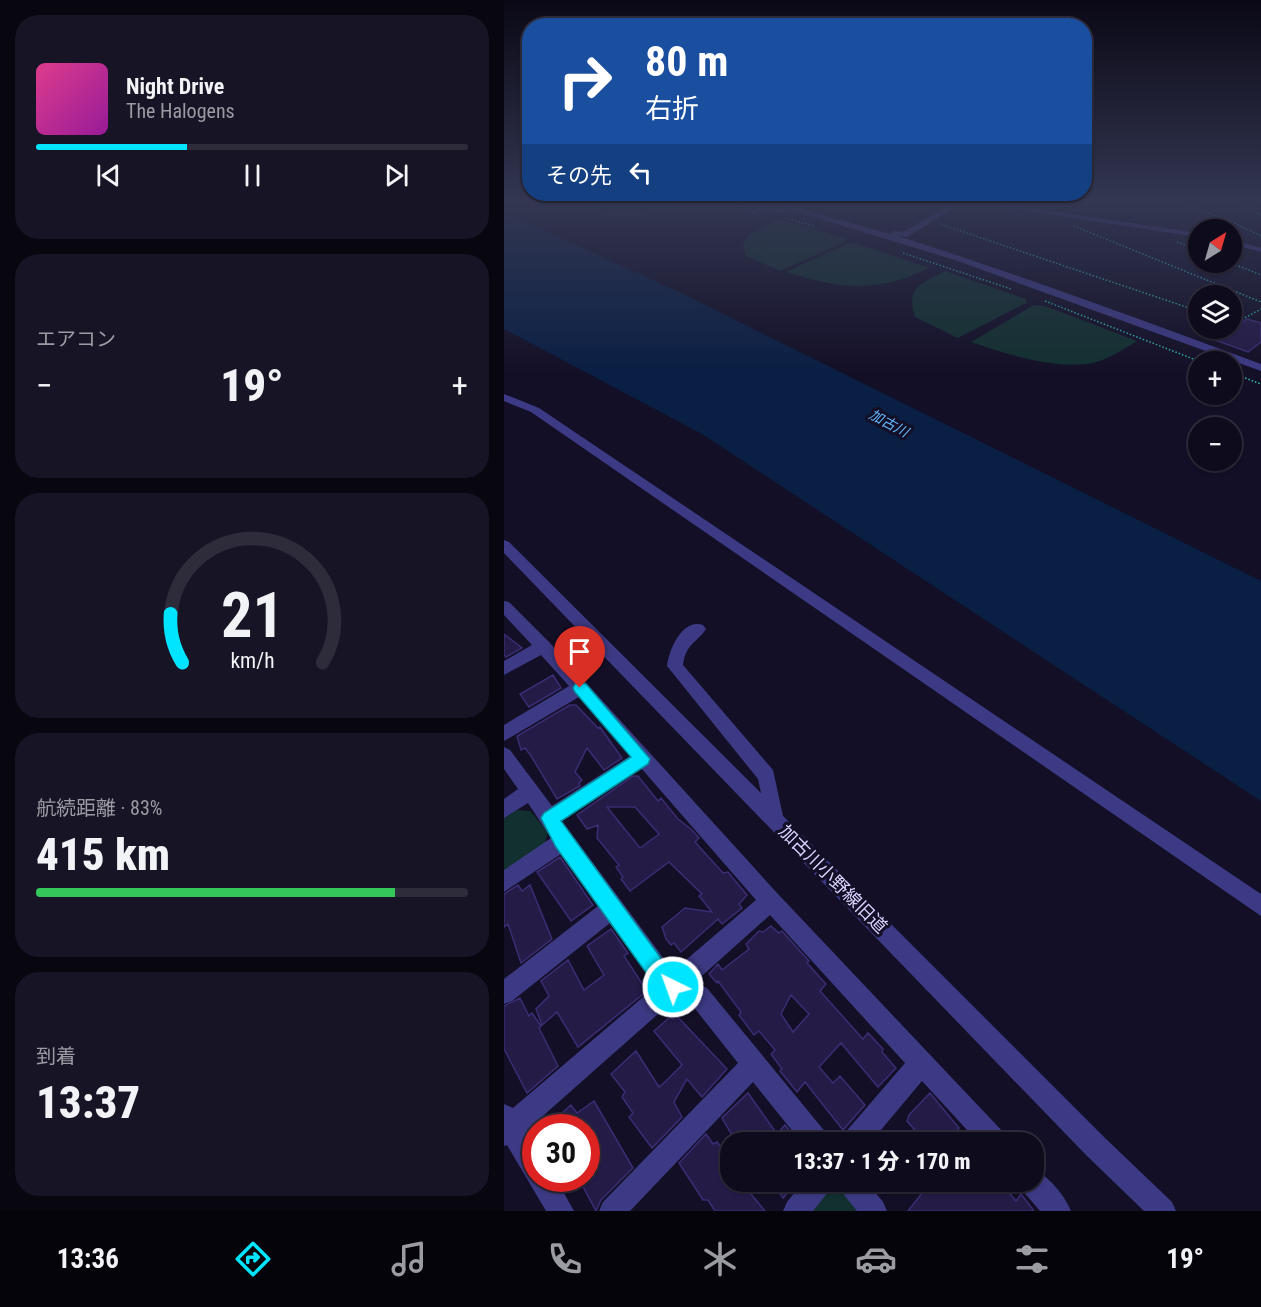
<!DOCTYPE html>
<html lang="ja">
<meta charset="utf-8">
<style>
body{margin:0;font-family:"Roboto Condensed","Noto Sans JP",sans-serif;background:#171425;color:#f1f3f6;height:100vh;display:flex;flex-direction:column;font-size:22px;white-space:nowrap}
*{box-sizing:border-box;margin:0}
p{font-size:20px;color:#9b9ba3}
.icon{flex:none;width:33px;height:33px;fill:none;stroke:currentColor;stroke-width:2;stroke-linecap:round;stroke-linejoin:round}
.map{position:relative;flex:1;overflow:hidden}
.sheet{display:flex;flex-direction:column;gap:15px;padding:15px;background:#08060f;width:504px}
.sheet>*{flex:none}
.guide{position:absolute;left:18px;top:18px;width:570px;height:183px;border-radius:24px;box-shadow:0 2px 4px #0004,0 0 0 2px #2e2b3b;background:#1a4fa0;color:#fff;overflow:hidden}
.needle{width:39px;rotate:37deg}
.controls{position:absolute;left:684px;top:219px;display:grid;gap:12px}
.controls a{display:grid;place-items:center;width:54px;height:54px;border-radius:50%;background:#0e0b1c;box-shadow:0 2px 4px #0004,0 0 0 2px #2e2b3b;font-size:30px}
.speed{position:absolute;left:18px;top:1114px;display:flex;gap:12px;font-size:30px;font-weight:700;text-align:center}
.speed>*{display:grid;place-content:center;width:78px;height:78px;border-radius:50%;background:#0e0b1c;box-shadow:0 2px 4px #0004,0 0 0 2px #2e2b3b;line-height:1}
.speed .limit{border:9px solid #d22;background:#fff;color:#111}
.pin{position:absolute;display:grid;place-items:center;width:51px;height:51px;color:#fff;margin:-62px -26px;border-radius:50% 50% 50% 0;rotate:-45deg;box-shadow:0 0 6px #0007}
.pin .icon{rotate:45deg}
.me{position:absolute;width:66px;margin:-33px;rotate:318deg;stroke-linejoin:round;filter:drop-shadow(0 0 4px #0008)}
.turn{display:flex;align-items:center;gap:21px;height:126px;padding:0 24px;font-size:27px}
.turn .icon{width:78px;height:78px;stroke-width:2.5}
.turn b{display:block;font-size:42px;line-height:51px}
.then{display:flex;align-items:center;height:57px;padding:0 24px;background:#0003;gap:12px;font-size:22px}
.big{font-size:45px;font-weight:800;line-height:1.1}
.sheet .tile{flex:1;display:flex;flex-direction:column;justify-content:center;gap:9px;min-width:0;padding:0 21px;border-radius:24px;background:#171425}
.sheet .dial{align-items:center;gap:0}
.dial svg{height:156px;overflow:visible;fill:none;stroke:#2e2b3b;stroke-width:7;stroke-linecap:round;text-anchor:middle}
.dial text{fill:#f1f3f6;stroke:none}
.song{display:flex;align-items:center;gap:18px}
.cover{width:72px;height:72px;border-radius:9px;background:linear-gradient(135deg,hsl(330 70% 55%),hsl(300 70% 35%))}
.played{height:6px;border-radius:3px;background:linear-gradient(90deg,#00e5ff 35%,#2e2b3b 35%)}
.keys{display:flex;justify-content:space-around;direction:ltr}
.heat{display:flex;justify-content:space-between;align-items:center;font-size:33px;direction:ltr}
.charge{height:9px;border-radius:4px;background:linear-gradient(90deg,#34c759 83%,#2e2b3b 0)}
.trip{position:absolute;left:216px;top:1132px;width:324px;height:60px;border-radius:24px;background:#0e0b1c;box-shadow:0 2px 4px #0004,0 0 0 2px #2e2b3b;font-weight:800;line-height:60px;text-align:center}
.tab-bar{display:flex;height:96px;justify-content:space-around;align-items:center;background:#06040b;color:#9b9ba3}
.tab-bar .icon{width:42px;height:42px}
.tab-bar .selected{color:#00e5ff}
.tab-bar b{font-size:27px;color:#f1f3f6}
main{display:flex;flex:1;min-height:0}
.map>svg:first-child{display:block}
.green{fill:#12302f}
.water{fill:#0a1f44}
.building{fill:#241b47;stroke:#3b2d73;stroke-width:1.5;fill-rule:evenodd}
.lines{fill:none;stroke-linecap:round;stroke-linejoin:round}
.path{stroke:#2fb8b0;stroke-width:1.5;stroke-dasharray:1.5 2;stroke-linecap:butt}
.minor{fill:#3d3a85;fill-rule:evenodd}
.route{fill:#00e5ff;stroke:#0095a6;stroke-width:1.5}
.labels{text-anchor:middle;stroke-width:6;stroke-linejoin:round;paint-order:stroke}
.far-water-label{font-size:14px;font-style:italic;fill:#62b6ff;stroke:#130f26}
.near-street-label{font-size:18px;fill:#d9d4ff;stroke:#130f26}
</style>
<main>
<section class="sheet">
<div class="tile">
<div class="song"><i class="cover"></i><div><b>Night Drive</b><p>The Halogens</p></div></div>
<div class="played"></div>
<div class="keys"><svg class="icon" aria-label="previous" viewBox="0 0 24 24"><path d="M18 5L8 12l10 7zM5 5v14"/></svg><svg class="icon" aria-label="pause" viewBox="0 0 24 24"><path d="M8 5v14M16 5v14"/></svg><svg class="icon" aria-label="next" viewBox="0 0 24 24"><path d="M6 5l10 7-10 7zM19 5v14"/></svg></div>
</div>
<div class="tile"><p>エアコン</p>
<div class="heat"><a>−</a><b class="big">19°</b><a>+</a></div>
</div>
<div class="tile dial"><svg viewBox="0 0 100 80">
<path d="M14 69A42 42 0 1 1 86 69"/>
<path d="M14 69A42 42 0 0 1 8 44" stroke="#00e5ff"/>
<text x="50" y="56" font-size="32" font-weight="700">21</text>
<text x="50" y="72" font-size="11">km/h</text>
</svg></div>
<div class="tile"><p>航続距離 · 83%</p><b class="big">415 km</b><div class="charge"></div></div>
<div class="tile"><p>到着</p><b class="big">13:37</b></div>
</section>
<div class="map">
<svg width="757" height="1211" viewBox="0 0 757 1211">
<rect width="100%" height="100%" fill="#130f26"/>
<!-- green -->
<path class="green" d="M89,203H187C150,221 111,218 71,212Z
M275,219L342,239L341,242L276,271L242,256L239,245L245,235Z
M344,243L354,244L425,268C371,294 337,289 282,272Z
M441,271L522,299V303L454,338L411,317C401,287 419,283 441,271Z
M530,305L541,306L633,341C622,348 609,356 596,361C560,373 502,354 467,342Z
M13,810L26,811L44,832L39,851L0,878V818Z
M344,1190L360,1211H307L322,1192Z"/>
<!-- water -->
<path class="water" d="M0,215L11,217L175,292L757,581V801L198,434L0,329Z"/>
<!-- building -->
<path class="building" d="M743,319L757,323V342L744,352L711,340Z
M0,634L18,648L2,657L0,655Z
M49,675L57,688L25,707L16,694Z
M66,705H72L94,728L96,727L118,758L100,770L83,748L71,772L78,780L75,783L76,786L53,799L27,756L21,748L17,750L13,736Z
M129,776H134L154,801L157,798L174,819L188,830L195,838L191,842L219,873L224,872L243,895L235,904L238,908L218,924L214,919L177,952L170,943L167,945L162,939L158,927L181,908L208,912L195,896L198,894L165,862L126,891L117,879L119,877L112,867L115,865L93,838L94,825L83,829L73,815ZM103,807H131L155,834L136,848Z
M56,857L89,905L67,921L33,872Z
M14,885L18,891L26,885L48,939L17,963L4,924L0,927V894Z
M267,926L275,933L278,931L305,961L303,963L322,984L316,991L359,1039L364,1033L379,1049L378,1052L392,1068L374,1087L337,1043L315,1067L329,1083L336,1076L361,1105L339,1130L301,1082L293,1092L276,1071L278,1069L267,1054L271,1050L255,1031L250,1035L235,1015L237,1012L214,981L213,983L205,974L214,964L218,970L245,949L242,944L255,931L259,932ZM287,995L305,1014L289,1032L277,1014Z
M107,929L124,953L120,956L143,991L74,1047L53,1012L38,1025L32,1009L45,996L37,981L64,960L80,990L100,975L83,946Z
M16,998L25,1016L28,1013L37,1026L35,1028L54,1066L23,1093L0,1049V1006Z
M172,1015L223,1069L198,1097L183,1079L170,1102L178,1117L148,1148L125,1117L129,1113L118,1097L121,1092L107,1074L132,1051L155,1087L162,1081L178,1065L150,1031L166,1017L169,1019Z
M244,1093L273,1134L281,1125L295,1143H245L236,1132L229,1137L218,1118Z
M426,1093L455,1128L443,1143H422L403,1121L405,1115Z
M90,1101L129,1168L97,1200L92,1211L75,1179H82V1128H41L67,1105L73,1113Z
M202,1134L209,1144L213,1142L224,1156L226,1167L220,1182H237L261,1211H211L204,1200H199L175,1163Z
M268,1182H294L279,1198Z
M427,1182H496L512,1201L517,1194L530,1211H404Z"/>
<g class="lines">
<!-- path -->
<path class="path" d="M226,203L241,207
M678,203L724,220L757,236
M738,203L757,216
M281,218L310,226
M436,224L694,311
M570,226L757,302
M673,242L694,250
M399,253L507,289
M725,262L757,275
M541,301L697,362
M728,322H733L757,309
M728,373L757,384"/>
<!-- minor -->
<path class="minor" d="M264,203H277L386,234L389,231L399,232L449,203H458L403,237L394,236C517,275 637,320 757,364V371L451,260Z
M472,203H493L694,233V237Z
M260,206L280,209L281,211L277,213L260,210L248,214L244,212Z
M728,240L757,248V252L728,244Z
M0,394L35,408L757,894V916L27,412L0,401Z
M0,540L5,542L257,793L254,779L163,666C165,650 178,618 199,625L202,629C192,644 182,643 179,665L269,770L279,816L600,1137L668,1202L672,1211H640L582,1155L0,553Z
M0,601L5,602L45,642L274,894L501,1134L505,1143H475L418,1081L366,1143H336L340,1134L401,1063L266,915L190,983L203,988L323,1134L327,1143H298L249,1082L126,1211H95L99,1202L234,1063L188,1005L171,999L23,1130L32,1145V1179H52L70,1211H42L3,1145L0,1146V1104L9,1108L152,986L106,923L8,1001L0,1004V979L94,906L57,854L0,892V870L47,838L24,803L0,818V799L14,789L0,769V747L6,750L48,806L126,756L75,697L0,741V725L65,686L37,655L0,675V661L28,645L0,615ZM137,768L252,900L169,971L58,821Z
M530,1170C545,1176 561,1196 567,1211H536L519,1191L515,1182H530Z
M299,1182H329L325,1191L309,1211H279L283,1202Z
M333,1182H363L379,1202L383,1211H353L337,1191Z"/>
</g>
<!-- sky -->
<linearGradient id="sky" x2="0" y2="1"><stop stop-color="#0a0815"/><stop offset="0.54" stop-color="#333752"/><stop offset="1" stop-color="#333752" stop-opacity="0"/></linearGradient>
<rect width="757" height="373" fill="url(#sky)"/>
<!-- route -->
<path class="route" d="M76,682L82,684L146,759L144,764L57,821L161,964L176,980L179,987L176,994L169,997L162,994L146,978L52,847L37,818L40,813L127,757L71,692L69,688L71,684Z"/>
<g class="labels">
<!-- far-water labels -->
<g class="far-water-label">
<text transform="translate(385 423) rotate(28)" y="5">加古川</text>
</g>
<!-- near-street labels -->
<g class="near-street-label">
<text transform="translate(329 879) rotate(45)" y="6">加古川小野線旧道</text>
</g>
</g>
</svg>
<div class="controls">
<a><svg class="needle" viewBox="-14 -14 28 28"><path d="M0-13l5 13h-10z" fill="#e53935"/><path d="M0 13l5-13h-10z" fill="#9b9ba3"/></svg></a>
<a><svg class="icon" aria-label="layers" viewBox="0 0 24 24"><path d="M12 4l9 5-9 5-9-5zM3 14l9 5 9-5"/></svg></a>
<a>+</a>
<a>−</a>
</div>
<div class="speed"><div class="limit">30</div></div>
<div class="pin" style="left:76px;top:688px;background:#d93025"><svg class="icon" aria-label="arrive" viewBox="0 0 24 24"><path d="M6 21V4h12l-3 4 3 4H6"/></svg></div>
<svg class="me" style="left:169px;top:987px" viewBox="-20 -20 40 40"><circle r="17" fill="#00e5ff" stroke="#fff" stroke-width="3"/><path d="M0-11L8 9 0 5-8 9z" fill="#fff"/></svg>
<div class="trip">13:37 · 1 分 · 170 m</div>
<div class="guide">
<div class="turn"><svg class="icon" aria-label="right" viewBox="0 0 24 24"><path d="M7 20v-9h11M14 6l5 5-5 5"/></svg><div><b>80 m</b>右折</div></div>
<div class="then">その先<svg class="icon" aria-label="left" viewBox="0 0 24 24"><path d="M17 20v-9H6M10 6l-5 5 5 5"/></svg></div>
</div>
</div>
</main>
<nav class="tab-bar">
<b>13:36</b>
<svg class="icon selected" aria-label="directions" viewBox="0 0 24 24"><path d="M12 3l9 9-9 9-9-9zM9 14v-3h6M13 9l2 2-2 2"/></svg>
<svg class="icon" aria-label="music" viewBox="0 0 24 24"><path d="M9 18V5l10-2v13"/><circle cx="6" cy="18" r="3"/><circle cx="16" cy="16" r="3"/></svg>
<svg class="icon" aria-label="phone" viewBox="0 0 24 24"><path d="M5 4h4l2 5-3 2q2 4 5 5l2-3 5 2v4C11 20 4 13 5 4z"/></svg>
<svg class="icon" aria-label="climate" viewBox="0 0 24 24"><path d="M12 3v18M4 7l16 10M4 17L20 7"/></svg>
<svg class="icon" aria-label="car" viewBox="0 0 24 24"><path d="M5 17H2v-5l4-1 3-4h7l3 4 3 1v5h-3M9 17h6M6 11h13"/><circle cx="7" cy="17" r="2"/><circle cx="17" cy="17" r="2"/></svg>
<svg class="icon" aria-label="filters" viewBox="0 0 24 24"><path d="M4 7h16M4 17h16"/><circle cx="9" cy="7" r="2"/><circle cx="15" cy="17" r="2"/></svg>
<b>19°</b>
</nav>
